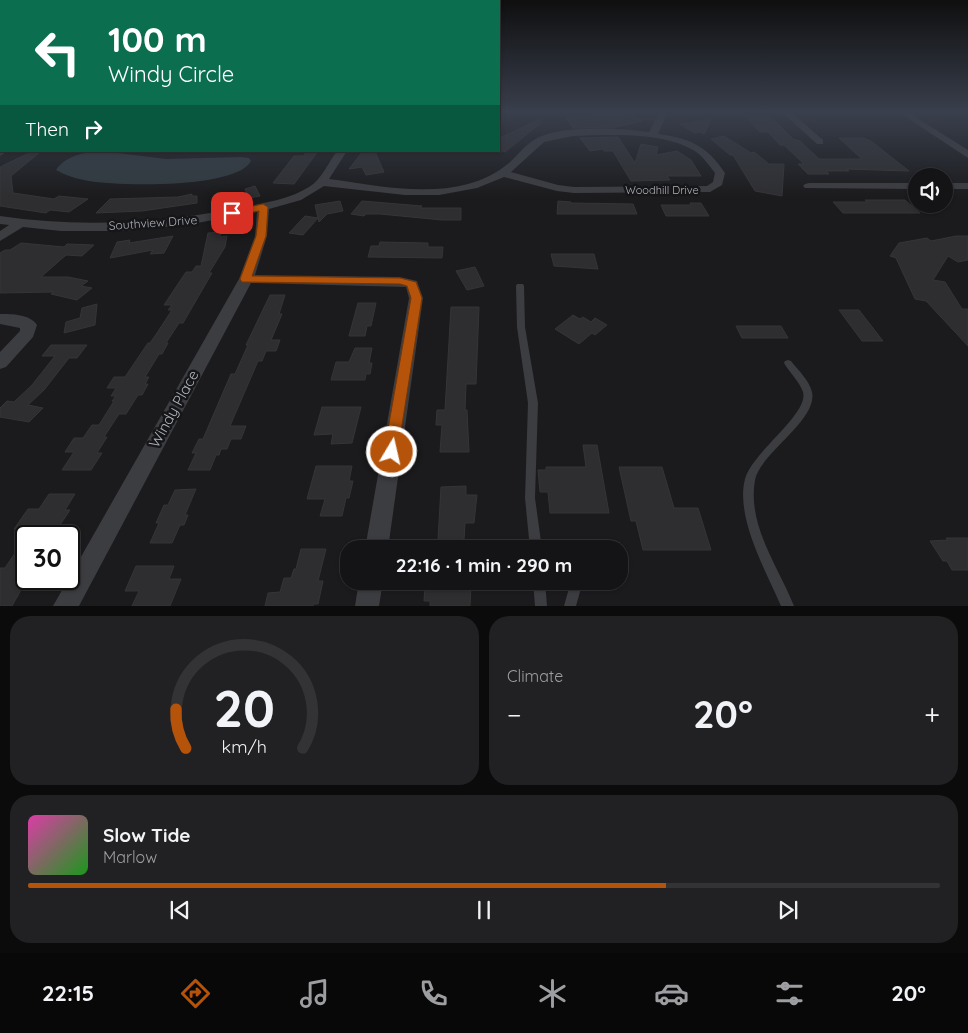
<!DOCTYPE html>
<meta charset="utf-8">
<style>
body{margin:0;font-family:Quicksand,sans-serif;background:#212123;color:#f1f3f6;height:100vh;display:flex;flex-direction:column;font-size:19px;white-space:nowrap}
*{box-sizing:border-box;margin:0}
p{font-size:16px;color:#9d9ea1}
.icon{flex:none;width:28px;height:28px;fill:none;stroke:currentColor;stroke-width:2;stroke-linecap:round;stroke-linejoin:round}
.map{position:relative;height:606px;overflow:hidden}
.panel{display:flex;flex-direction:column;gap:10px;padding:10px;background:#0b0b0c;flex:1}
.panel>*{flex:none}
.top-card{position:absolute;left:0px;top:0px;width:500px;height:152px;box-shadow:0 1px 4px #0004,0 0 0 1px #333335;background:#0b6e4f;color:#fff;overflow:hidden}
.controls{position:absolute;left:908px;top:168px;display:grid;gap:10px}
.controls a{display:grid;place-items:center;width:45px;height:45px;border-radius:50%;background:#141416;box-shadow:0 1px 4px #0004,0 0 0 1px #333335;font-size:25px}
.speed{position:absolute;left:15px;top:525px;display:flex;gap:10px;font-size:25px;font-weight:700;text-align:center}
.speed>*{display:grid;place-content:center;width:65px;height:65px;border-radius:50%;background:#141416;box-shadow:0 1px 4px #0004,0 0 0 1px #333335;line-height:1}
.speed .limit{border:2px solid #111;border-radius:8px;background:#fff;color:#111}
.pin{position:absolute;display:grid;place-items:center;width:42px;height:42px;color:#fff;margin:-21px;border-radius:10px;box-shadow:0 2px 8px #0006}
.me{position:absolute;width:55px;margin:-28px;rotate:9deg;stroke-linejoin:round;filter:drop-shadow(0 0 4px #0008)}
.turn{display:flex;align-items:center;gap:18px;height:105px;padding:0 25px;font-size:22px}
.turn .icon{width:65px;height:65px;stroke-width:2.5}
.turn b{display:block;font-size:35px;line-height:42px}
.then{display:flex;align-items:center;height:48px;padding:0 25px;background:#0003;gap:10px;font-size:19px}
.big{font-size:38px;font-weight:700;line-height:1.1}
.panel .tile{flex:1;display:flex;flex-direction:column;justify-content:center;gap:8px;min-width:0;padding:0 18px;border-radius:20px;background:#212123}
.panel .dial{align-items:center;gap:0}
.dial svg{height:130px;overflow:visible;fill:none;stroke:#333335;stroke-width:7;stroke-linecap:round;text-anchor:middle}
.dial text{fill:#f1f3f6;stroke:none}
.song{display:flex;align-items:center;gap:15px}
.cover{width:60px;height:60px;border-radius:8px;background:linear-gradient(135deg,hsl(320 70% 55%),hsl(120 70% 35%))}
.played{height:5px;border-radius:2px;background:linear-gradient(90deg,#b45309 70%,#333335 70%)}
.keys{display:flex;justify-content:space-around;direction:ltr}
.heat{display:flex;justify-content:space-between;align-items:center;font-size:28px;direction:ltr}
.panel .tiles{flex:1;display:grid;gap:10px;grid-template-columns:1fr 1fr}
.tile:last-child{grid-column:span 2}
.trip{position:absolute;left:340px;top:540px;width:288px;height:50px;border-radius:20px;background:#141416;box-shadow:0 1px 4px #0004,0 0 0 1px #333335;font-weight:700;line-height:50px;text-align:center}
.menu{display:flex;height:80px;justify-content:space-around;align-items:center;background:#080809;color:#9d9ea1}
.menu .icon{width:35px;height:35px}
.menu .on{color:#b45309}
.menu b{font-size:22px;color:#f1f3f6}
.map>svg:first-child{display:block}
.water{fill:#313a40}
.building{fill:#2e2e31;stroke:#353538}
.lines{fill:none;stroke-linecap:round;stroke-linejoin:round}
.service{fill:#3c3d41;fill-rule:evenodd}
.minor{fill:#3c3d41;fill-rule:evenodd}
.route{fill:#b45309;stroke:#753606}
.labels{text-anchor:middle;stroke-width:5;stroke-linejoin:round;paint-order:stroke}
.far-street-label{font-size:11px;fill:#aeb3bb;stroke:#161618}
.street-label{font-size:12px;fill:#aeb3bb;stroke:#161618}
.near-street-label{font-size:15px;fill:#aeb3bb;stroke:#161618}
</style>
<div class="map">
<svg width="968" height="606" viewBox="0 0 968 606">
<rect width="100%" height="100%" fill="#1b1b1d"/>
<!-- water -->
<path class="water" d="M102,151L166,159L241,157L249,158L251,161C236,189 118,186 89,181C78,179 66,176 56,170C66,155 86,152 102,151Z"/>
<!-- building -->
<path class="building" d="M596,113H628L642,121L615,127L573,128L566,118L596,116Z
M747,118H772L793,139L800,141L819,159H862L839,138H863L871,141L909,171L847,169L849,171H826L829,174H808L798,164H804L784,145H780L768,132H760Z
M711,119L704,134L701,132L695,133L680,124Z
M539,120L541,123L505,152L499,150V138Z
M724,136L751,153L754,152L769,164H784L782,196L755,191L733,155H730L711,139Z
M618,137L635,163L641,144L658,147L656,155L677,151L691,160L701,176H667L670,180L631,181L613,151H604L603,149L590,151L580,138Z
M33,151L40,152L11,176L13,193L54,199L59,196L88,199L69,212L50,210L46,213L0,206V167Z
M308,151H318L294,184L273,183L294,156H303Z
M363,151H378L376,154L384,172L366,175L362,167L349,169Z
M255,186L260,196L249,198L245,189Z
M192,194V196H197V203L142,211L96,213L110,199L178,197Z
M865,200H905L920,213H843L833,202H868Z
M340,201L343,211L327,214L319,222L318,218L303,235L289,233L305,216L318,218L315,205Z
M362,201L422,206L420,208H461V220H442L380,214H366L364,216L351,214Z
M558,201L571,202V203L633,204L637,214H557Z
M690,203H701L709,216H666L661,205H691Z
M221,232L220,237L227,236L225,247L209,273H212L183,323H179L166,343H168L162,354H159L145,377H149L145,384H148L142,395H138L126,414H119L104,437H107L97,453H102L91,470H62L74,452H65L74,438H83L92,425H99L114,401H112L116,396H111L116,388H107L114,377H125L148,343H150L157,333L172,310H168L172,305H164L186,272H192L196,266H201L208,233Z
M173,236L164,253L150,254L153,250L110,258L117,242L130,240L129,243Z
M956,236H968V260L958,262L948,256L933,280L945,282L962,309H968V346L926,301L915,299L896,258L890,256L899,243L927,238L931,241Z
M380,242L428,243V247H443L442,258L368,257L371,246H379Z
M21,243L64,247L67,244L94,245L82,256L66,255L41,277H68L88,281L81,286L92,288L77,300L51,294L54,292L0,293V253L5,250H10Z
M551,254H594L598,269L554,266Z
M475,267L484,286L467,290L456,271Z
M270,295H285L279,314H282L271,340H280L276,351H266L262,361H258L230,426H246L241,439H231L227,449H221L219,455H216L210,470H188L196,453H192L199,439H203L231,374H235L248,345H246Z
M358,303H376L371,326H367L365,336H349Z
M97,304L95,325L64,333L66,322L80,318L82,308Z
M451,307H479L476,384H466L465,410H467L469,452H440L442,425H436L437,410H445Z
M839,310H859L883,341H862Z
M573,315L580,319L583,317L591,322L595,318L607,325L595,335L592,333L579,344L555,329Z
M736,326H781L788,338H742Z
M51,345H87L77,358H69L44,390L28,405L43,408L29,422L0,417V408L7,401L14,402L32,385L55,356H42Z
M355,348H372L369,363H372L370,374H366L365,380H331L336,362H349Z
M322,407H361L352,443L331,444L333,434L314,435Z
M583,445H597L609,513H550L548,492H540L538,470H546V467H586Z
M316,466H352L349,481H353L349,498H346L342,516H320L325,499H307Z
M619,467H662L674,508H698L711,550H643L636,521H631Z
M466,486V495H477L474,523H465L464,540H438L441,487Z
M196,489L185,515H188L184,525H180L172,543H150L159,523H156L164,505H168L175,490Z
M49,494H75L65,510H70L58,528H54L49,536H22L26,529H14L28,509H39Z
M26,537V576L17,590H21L12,606H0V568H5Z
M946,538H968V570H952L947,561H943L930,541L948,540Z
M301,549H326L318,581H323L318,604H314L313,606H265L268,593L280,592L284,578H291L294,569H296Z
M136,566H174L169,579H181L170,606H132L139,591H125Z
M431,581H457V586H471L470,606H430V601H424L425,586H431Z"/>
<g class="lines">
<!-- service -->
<path class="service" d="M517,284H523L524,286L525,327L538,403L535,498L542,549H530L525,498L528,403L517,327L516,286Z
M788,360L791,361C798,370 809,380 812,392C818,420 760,453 755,480C747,525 778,566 794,606H781C766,571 735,517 745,479C752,452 809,414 803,392C799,381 790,373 784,363L785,361Z
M533,581H545L547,606H535Z
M571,581H583L576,606H564Z"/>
<!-- minor -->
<path class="minor" d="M659,113H667L658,134C690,138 707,146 725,173L722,185L710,192L574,193L557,191L504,177L477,188L439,195H405L324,186L301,200L269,209L267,236L255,275L400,277L417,281L423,298L388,549H365L409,298L406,287L251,283L79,606H53L239,279L255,236L257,212L186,225L124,231H61L23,227L0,241V231L9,225L0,224V216C81,228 160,223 239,208C263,203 288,200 309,187C322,179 328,163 337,151H347L329,179C374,185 423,196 468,184C483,180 497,173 509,163C517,156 524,146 534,140C558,124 621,128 649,132ZM596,135C627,135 665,134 693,150C702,155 709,165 715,173L713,182L707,186L574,187L558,185L511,172L544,142L573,136Z
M783,113H792L823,140V144H817Z
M900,113H909L968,150V158Z
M0,117H1V123H0Z
M1,148V151H8L0,156Z
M809,183H916V189L805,188L803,186L805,184Z
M944,183H968V189H944Z
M0,314C12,314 30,314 37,325L33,337L6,367L0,369V352L20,331V328L0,324Z
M359,581H383L379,606H355Z"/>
</g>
<!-- sky -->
<linearGradient id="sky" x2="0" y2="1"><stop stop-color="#0f0f10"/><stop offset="0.57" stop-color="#393f4c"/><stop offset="1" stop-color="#393f4c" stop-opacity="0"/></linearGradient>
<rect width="968" height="197" fill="url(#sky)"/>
<!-- route -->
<path class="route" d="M263,204L268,207L266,236L252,276L400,278L416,282L422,298L397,457L392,459L386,457L384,452L411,298L407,286L400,284L242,282L240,279L256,236L259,211L232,216L228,213L229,211Z"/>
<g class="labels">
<!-- far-street labels -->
<g class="far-street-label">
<text x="662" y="194">Woodhill Drive</text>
</g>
<!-- street labels -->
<g class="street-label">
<text transform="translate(153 223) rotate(-4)" y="4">Southview Drive</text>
</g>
<!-- near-street labels -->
<g class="near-street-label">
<text transform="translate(174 409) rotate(-61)" y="5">Windy Place</text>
</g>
</g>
</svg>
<div class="controls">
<a><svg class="icon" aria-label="sound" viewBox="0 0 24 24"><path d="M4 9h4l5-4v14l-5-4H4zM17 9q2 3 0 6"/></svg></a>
</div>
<div class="speed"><div class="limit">30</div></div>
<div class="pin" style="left:232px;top:213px;background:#d93025"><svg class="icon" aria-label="arrive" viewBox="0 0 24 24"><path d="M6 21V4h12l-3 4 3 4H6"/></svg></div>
<svg class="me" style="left:392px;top:452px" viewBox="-20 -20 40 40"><circle r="17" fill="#b45309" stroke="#fff" stroke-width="3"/><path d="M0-11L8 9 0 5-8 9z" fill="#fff"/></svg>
<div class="trip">22:16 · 1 min · 290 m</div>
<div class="top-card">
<div class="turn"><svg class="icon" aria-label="left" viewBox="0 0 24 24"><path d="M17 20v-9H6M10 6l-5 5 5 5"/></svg><div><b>100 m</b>Windy Circle</div></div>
<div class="then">Then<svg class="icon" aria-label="right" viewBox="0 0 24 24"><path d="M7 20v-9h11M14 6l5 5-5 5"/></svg></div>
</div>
</div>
<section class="panel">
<div class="tiles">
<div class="tile dial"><svg viewBox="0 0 100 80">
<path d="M14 69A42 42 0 1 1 86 69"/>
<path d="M14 69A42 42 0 0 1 8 45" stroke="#b45309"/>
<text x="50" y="56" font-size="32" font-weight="700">20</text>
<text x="50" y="72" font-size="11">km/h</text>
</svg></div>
<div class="tile"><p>Climate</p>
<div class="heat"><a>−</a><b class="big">20°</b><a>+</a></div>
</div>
<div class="tile">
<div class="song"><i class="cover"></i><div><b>Slow Tide</b><p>Marlow</p></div></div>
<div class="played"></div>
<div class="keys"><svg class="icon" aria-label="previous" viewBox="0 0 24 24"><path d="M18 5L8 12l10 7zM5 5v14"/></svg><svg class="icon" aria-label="pause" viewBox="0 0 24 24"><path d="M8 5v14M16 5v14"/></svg><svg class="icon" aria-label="next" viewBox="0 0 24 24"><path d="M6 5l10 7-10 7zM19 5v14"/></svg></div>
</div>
</div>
</section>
<nav class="menu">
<b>22:15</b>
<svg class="icon on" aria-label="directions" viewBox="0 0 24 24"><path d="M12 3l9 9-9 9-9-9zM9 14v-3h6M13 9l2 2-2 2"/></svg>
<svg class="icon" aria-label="music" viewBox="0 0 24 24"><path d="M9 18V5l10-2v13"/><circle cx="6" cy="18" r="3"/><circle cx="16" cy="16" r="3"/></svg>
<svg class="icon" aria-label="phone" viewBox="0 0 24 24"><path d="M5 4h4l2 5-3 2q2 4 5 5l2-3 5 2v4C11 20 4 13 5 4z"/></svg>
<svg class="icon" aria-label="climate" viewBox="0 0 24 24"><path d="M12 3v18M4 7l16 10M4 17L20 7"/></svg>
<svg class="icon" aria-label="car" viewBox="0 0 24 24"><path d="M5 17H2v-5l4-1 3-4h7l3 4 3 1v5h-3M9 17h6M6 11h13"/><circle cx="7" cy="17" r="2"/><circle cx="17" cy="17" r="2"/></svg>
<svg class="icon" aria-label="filters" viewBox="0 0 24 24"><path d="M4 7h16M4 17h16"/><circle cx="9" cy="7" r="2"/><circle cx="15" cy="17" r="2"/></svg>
<b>20°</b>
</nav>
